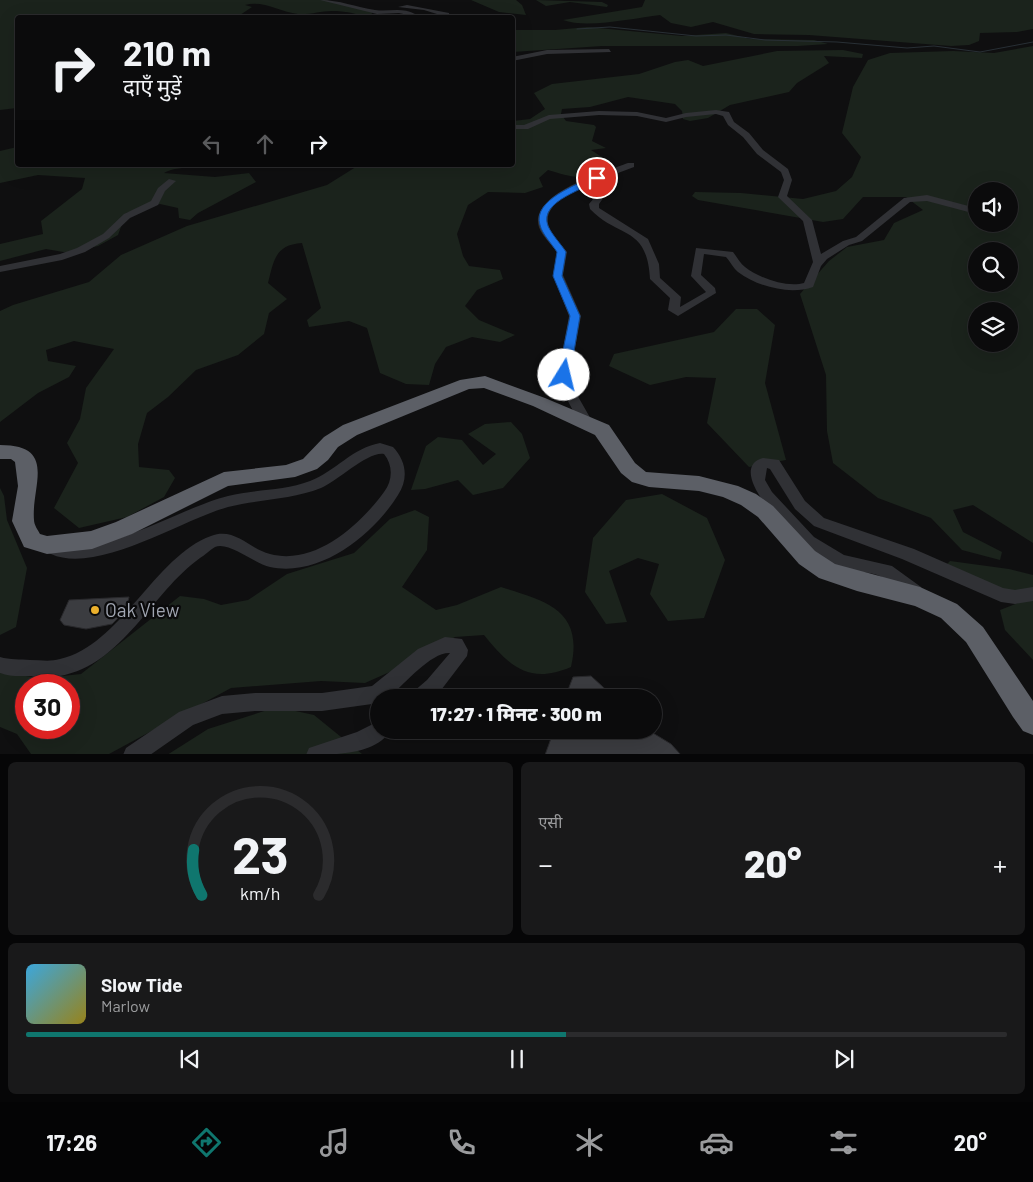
<!DOCTYPE html>
<html lang="hi">
<meta charset="utf-8">
<style>
body{margin:0;font-family:Barlow,"Noto Sans Devanagari",sans-serif;background:#19191a;color:#f1f3f6;height:100vh;display:flex;flex-direction:column;font-size:19px;white-space:nowrap}
*{box-sizing:border-box;margin:0}
p{font-size:16px;color:#9a9b9d}
.icon{flex:none;width:28px;height:28px;fill:none;stroke:currentColor;stroke-width:2;stroke-linecap:round;stroke-linejoin:round}
.map{position:relative;height:754px;overflow:hidden}
.sheet{display:flex;flex-direction:column;gap:8px;padding:8px;background:#060607;flex:1}
.sheet>*{flex:none}
.banner{position:absolute;left:15px;top:15px;width:500px;height:152px;border-radius:5px;box-shadow:0 5px 20px #0002,0 0 0 1px #2b2b2d;background:#0b0b0c;color:#f1f3f6;overflow:hidden}
.buttons{position:absolute;left:968px;top:182px;display:grid;gap:10px}
.buttons a{display:grid;place-items:center;width:50px;height:50px;border-radius:50%;background:#0b0b0c;box-shadow:0 5px 20px #0002,0 0 0 1px #2b2b2d;font-size:25px}
.speed{position:absolute;left:15px;top:674px;display:flex;gap:10px;font-size:25px;font-weight:700;text-align:center}
.speed>*{display:grid;place-content:center;width:65px;height:65px;border-radius:50%;background:#0b0b0c;box-shadow:0 5px 20px #0002,0 0 0 1px #2b2b2d;line-height:1}
.speed .limit{border:8px solid #d22;background:#fff;color:#111}
.pin{position:absolute;display:grid;place-items:center;width:42px;height:42px;color:#fff;margin:-21px;border:2px solid #fff;border-radius:50%;box-shadow:0 1px 5px #0007}
.me{position:absolute;width:55px;margin:-28px;rotate:9deg;stroke-linejoin:round;filter:drop-shadow(0 0 4px #0008)}
.turn{display:flex;align-items:center;gap:18px;height:105px;padding:0 25px;font-size:22px}
.turn .icon{width:65px;height:65px;stroke-width:2.5}
.turn b{display:block;font-size:35px;line-height:42px}
.lanes{display:flex;align-items:center;height:48px;padding:0 25px;background:#0003;justify-content:center;gap:25px;direction:ltr}
.lanes .off{opacity:.35}
.big{font-size:38px;font-weight:800;line-height:1.1}
.sheet .card{flex:1;display:flex;flex-direction:column;justify-content:center;gap:8px;min-width:0;padding:0 18px;border-radius:8px;background:#19191a}
.sheet .dial{align-items:center;gap:0}
.dial svg{height:130px;overflow:visible;fill:none;stroke:#2b2b2d;stroke-width:7;stroke-linecap:round;text-anchor:middle}
.dial text{fill:#f1f3f6;stroke:none}
.song{display:flex;align-items:center;gap:15px}
.cover{width:60px;height:60px;border-radius:8px;background:linear-gradient(135deg,hsl(200 70% 55%),hsl(50 70% 35%))}
.played{height:5px;border-radius:2px;background:linear-gradient(90deg,#0f766e 55%,#2b2b2d 55%)}
.keys{display:flex;justify-content:space-around;direction:ltr}
.heat{display:flex;justify-content:space-between;align-items:center;font-size:28px;direction:ltr}
.sheet .tiles{flex:1;display:grid;gap:8px;grid-template-columns:1fr 1fr}
.card:last-child{grid-column:span 2}
.trip{position:absolute;left:370px;top:689px;width:292px;height:50px;border-radius:25px;background:#0b0b0c;box-shadow:0 5px 20px #0002,0 0 0 1px #2b2b2d;font-weight:800;line-height:50px;text-align:center}
.tabs{display:flex;height:80px;justify-content:space-around;align-items:center;background:#040405;color:#9a9b9d}
.tabs .icon{width:35px;height:35px}
.tabs .active{color:#0f766e}
.tabs b{font-size:22px;color:#f1f3f6}
.map>svg:first-child{display:block}
.green{fill:#1b231c;fill-rule:evenodd}
.lines{fill:none;stroke-linecap:round;stroke-linejoin:round}
.stream{stroke:#282f35;stroke-width:1}
.building{fill:#3b3c40;stroke:#29292c}
.minor{fill:#303135;fill-rule:evenodd}
.highway{fill:#5c5f66;fill-rule:evenodd}
.route{fill:#1a73e8;stroke:#114b97}
.poi-dot{fill:#ebb02c;stroke:#0a0a0b;stroke-width:2}
.labels{text-anchor:middle;stroke-width:4.5;stroke-linejoin:round;paint-order:stroke}
.near-poi-label{font-size:19px;fill:#a0a5b1;stroke:#0a0a0b;text-anchor:start}
</style>
<div class="map">
<svg width="1033" height="755" viewBox="0 0 1033 755">
<rect width="100%" height="100%" fill="#0f0f10"/>
<!-- green -->
<path class="green" d="M0,0H325L373,11L371,15C358,16 346,10 332,11C320,11 310,15 298,14C280,12 263,0 245,5L252,7L237,17L18,18L17,108L0,110Z
M471,0H516L522,5L526,15L499,12Z
M536,0L602,2L608,5L607,7L570,2L546,6Z
M645,0H1033V29L1017,32L980,33L979,41L969,45L951,46L809,35L754,34L713,22L691,27L671,23L660,15C634,18 587,29 563,20L642,7Z
M588,27L682,36L726,33L750,39L814,40L828,44L798,46H602L513,52V30H555Z
M1033,46V543L973,505L953,510L963,532L1002,552L1000,560L962,550L931,518L878,498L833,463L827,431L826,375L800,294L829,261L847,247L884,240L894,223L923,210L906,197H863L843,219L823,222L698,200L692,196L695,192L741,193L803,199L836,191L852,177L861,157L842,133L853,87L868,60L890,53L953,51L994,53ZM976,191H1009V224H976ZM976,251H1009V284H976ZM976,311H1009V344H976Z
M843,50L863,54L862,58L824,56L829,63L797,83L789,92L730,105L708,118L690,121L683,119L682,111L675,104L628,97L590,107L562,109L561,114L566,121L594,125L596,127L592,141L606,148L591,150L605,159C588,185 573,177 548,170L539,178L543,187L525,193L488,192L468,205L457,234L463,256L469,266L500,270L503,279L477,290L465,306L479,320L515,335L500,342L472,337L446,347L435,364L429,385L406,384L380,373L367,328L349,321L309,327L307,320L321,308L302,243C275,245 274,260 268,283L287,299L269,313L264,334L238,355L196,370L168,397L147,413L138,444L139,467L169,470L175,478L164,497L127,517L79,528L54,508L78,463L67,443L80,419L86,388L114,349L74,341L46,350L48,361L76,366L69,377L38,393L0,422V311L13,305L89,282L121,255L187,226L327,185L359,165H512L513,121L530,119L545,109L534,93L552,84L639,74L675,62L688,60L703,66L777,51Z
M17,147L18,165H220C202,170 180,164 164,173L215,177L249,173L256,182L198,213L190,220L179,218L178,208L160,204L126,213L118,235L98,246L69,253L46,249L0,261V244L43,234L41,221L82,189L85,178L38,175L0,183V151Z
M736,309H757L775,325L765,383L786,460L749,467L707,423L716,378L686,377L650,385L609,366L614,354L714,332Z
M511,422L522,434L530,458L503,488L473,495L458,480L425,489L411,490L426,446L438,437L462,440L483,465L496,454L468,434L485,424Z
M0,488L4,496L7,520L27,568L16,627L0,635Z
M662,494L707,518L725,560L704,618L668,621L650,594L659,564L638,558L609,571L627,622L606,624L585,592L593,538L626,500Z
M415,510L429,517L427,550L402,587L436,610L457,605L501,587C546,601 584,610 571,667C529,685 509,666 484,635L455,637L412,662L365,683L321,681L231,688L109,754H31L17,734L0,727V673L43,678L81,674L180,596L204,599L221,605L248,600L287,574L354,553L390,519ZM26,685H69V728H26Z
M950,561L1009,569L1033,575V660L1005,630L1000,610L1028,599L944,567Z
M277,707L314,715L362,754L167,755L208,729Z"/>
<g class="lines">
<!-- stream -->
<path class="stream" d="M577,29L610,27L696,36L726,35L765,40L837,42L907,48L934,46L980,52L1033,42"/>
</g>
<!-- building -->
<path class="building" d="M129,597L126,610L112,624L86,629L64,625L60,620L69,600Z
M591,676L615,698H565L573,677Z
M554,730H648L671,744L681,755H545Z"/>
<g class="lines">
<!-- minor -->
<path class="minor" d="M320,0C339,0 356,7 375,10C389,12 402,7 415,14L410,18H404L408,15L399,13L377,14Z
M407,5L449,13L450,18L424,10L398,7Z
M609,49L611,52L547,54L512,61V57L547,50Z
M716,110L729,112L734,122L749,133L763,150L788,169L792,180L787,196L812,220L821,254L843,241L856,237L904,198L927,195L976,208V214L927,201L910,202L862,241L849,245L827,259L821,266L813,287C790,295 758,287 738,272C733,268 730,261 726,257L704,254L701,275L715,288L716,293L678,316L668,310L670,298L650,279C647,225 619,239 590,209L589,204L601,190L595,182C579,189 540,203 549,227C552,236 561,244 567,252L563,275L581,316L570,375L572,386L592,421L590,424H580L560,386L558,375L569,316L553,275L557,252C551,244 539,233 538,223C536,191 605,172 628,163H634V167L602,179L609,190L599,204V208L648,239L659,264L660,278L681,297L680,307L706,292L691,276L696,248L733,252C737,257 740,263 745,267C759,278 787,288 804,283L813,262L803,221L778,197L784,180L781,172L757,154L743,137L728,125L723,116L716,114L686,117L666,122L637,116L599,115L550,119L528,129H512V125H524L549,115L599,111L637,112L666,118L686,113Z
M169,179L176,181L165,191L158,205L130,218L109,238L85,252L62,260L0,272V266L60,254L77,248L103,234L124,214L151,201L158,188Z
M380,443L393,447C406,461 409,478 398,495C374,534 320,578 270,567C255,564 229,541 215,547C210,550 205,555 200,558C151,593 124,664 60,676C50,678 40,677 30,676C20,676 10,677 0,673V657C10,660 20,659 30,660C40,660 50,662 60,659C120,646 155,556 211,536C235,527 249,549 270,554C315,566 360,525 384,492C393,480 393,465 384,454C368,451 338,481 321,488C291,500 259,499 228,507C181,520 97,575 51,554C45,551 42,550 39,545L41,541L47,539C53,541 59,545 65,546C108,554 183,507 228,496C255,489 284,491 310,481C336,471 352,448 380,443Z
M763,458L779,460L805,501L824,518L914,549L1003,588L1015,590L1033,587V601L1015,604L1001,602L902,559L814,526L795,509L770,469L767,468L765,480L772,492L814,537L844,555L892,566L921,587L923,592L921,597C906,602 895,584 882,577C868,570 849,573 834,565C824,560 810,552 802,545C789,533 724,469 763,458Z
M445,637L462,639L468,650L467,656L435,698H411L413,692L427,680L450,653C431,652 406,683 392,694L387,698H379V701L372,704L322,711H255L222,714L193,725L150,755H123L126,748L179,712L222,696L255,693H322L372,686L418,649Z
M379,721V730H390C378,755 331,755 306,755L309,748L357,732Z"/>
<!-- highway -->
<path class="highway" d="M485,376L545,398L609,425L635,463L646,472L699,476L738,486L756,494L773,506L815,551L835,564L920,587L957,604L983,627L1033,701V735L1023,731L1013,717L966,642L941,618L915,606L857,591L819,578L799,564L758,517L741,505L723,497L699,491L649,487L632,482L621,473L595,435L533,406L484,388L469,389L357,435L338,447L328,460L317,469L295,477L228,486L132,534L92,549L47,554L24,547L12,521L18,486L15,462L11,459H0V445C58,445 31,486 34,520C34,525 38,530 40,534L47,536L91,531L116,522L224,472L286,465L303,459L324,437L343,425L460,380Z"/>
</g>
<!-- route -->
<path class="route" d="M595,176L601,178C588,189 538,200 548,226C552,235 561,244 566,252L562,276L580,316L570,375L564,378L558,375L570,316L553,276L557,252C552,244 542,234 540,225C532,200 578,184 595,176Z"/>
<!-- markers -->
<circle class="poi-dot" cx="95" cy="610" r="5"/>
<g class="labels">
<!-- near-poi labels -->
<g class="near-poi-label">
<text x="105" y="617">Oak View</text>
</g>
</g>
</svg>
<div class="buttons">
<a><svg class="icon" aria-label="sound" viewBox="0 0 24 24"><path d="M4 9h4l5-4v14l-5-4H4zM17 9q2 3 0 6"/></svg></a>
<a><svg class="icon" aria-label="search" viewBox="0 0 24 24"><circle cx="10" cy="10" r="6"/><path d="M15 15l6 6"/></svg></a>
<a><svg class="icon" aria-label="layers" viewBox="0 0 24 24"><path d="M12 4l9 5-9 5-9-5zM3 14l9 5 9-5"/></svg></a>
</div>
<div class="speed"><div class="limit">30</div></div>
<div class="pin" style="left:597px;top:178px;background:#d93025"><svg class="icon" aria-label="arrive" viewBox="0 0 24 24"><path d="M6 21V4h12l-3 4 3 4H6"/></svg></div>
<svg class="me" style="left:564px;top:375px" viewBox="-20 -20 40 40"><circle r="19" fill="#fff"/><path d="M0-13L10 11 0 6-10 11z" fill="#1a73e8"/></svg>
<div class="trip">17:27 · 1 मिनट · 300 m</div>
<div class="banner">
<div class="turn"><svg class="icon" aria-label="right" viewBox="0 0 24 24"><path d="M7 20v-9h11M14 6l5 5-5 5"/></svg><div><b>210 m</b>दाएँ मुड़ें</div></div>
<div class="lanes"><svg class="icon off" aria-label="left" viewBox="0 0 24 24"><path d="M17 20v-9H6M10 6l-5 5 5 5"/></svg><svg class="icon off" aria-label="ahead" viewBox="0 0 24 24"><path d="M12 20V5M6 11l6-6 6 6"/></svg><svg class="icon" aria-label="right" viewBox="0 0 24 24"><path d="M7 20v-9h11M14 6l5 5-5 5"/></svg></div>
</div>
</div>
<section class="sheet">
<div class="tiles">
<div class="card dial"><svg viewBox="0 0 100 80">
<path d="M14 69A42 42 0 1 1 86 69"/>
<path d="M14 69A42 42 0 0 1 9 41" stroke="#0f766e"/>
<text x="50" y="56" font-size="32" font-weight="700">23</text>
<text x="50" y="72" font-size="11">km/h</text>
</svg></div>
<div class="card"><p>एसी</p>
<div class="heat"><a>−</a><b class="big">20°</b><a>+</a></div>
</div>
<div class="card">
<div class="song"><i class="cover"></i><div><b>Slow Tide</b><p>Marlow</p></div></div>
<div class="played"></div>
<div class="keys"><svg class="icon" aria-label="previous" viewBox="0 0 24 24"><path d="M18 5L8 12l10 7zM5 5v14"/></svg><svg class="icon" aria-label="pause" viewBox="0 0 24 24"><path d="M8 5v14M16 5v14"/></svg><svg class="icon" aria-label="next" viewBox="0 0 24 24"><path d="M6 5l10 7-10 7zM19 5v14"/></svg></div>
</div>
</div>
</section>
<nav class="tabs">
<b>17:26</b>
<svg class="icon active" aria-label="directions" viewBox="0 0 24 24"><path d="M12 3l9 9-9 9-9-9zM9 14v-3h6M13 9l2 2-2 2"/></svg>
<svg class="icon" aria-label="music" viewBox="0 0 24 24"><path d="M9 18V5l10-2v13"/><circle cx="6" cy="18" r="3"/><circle cx="16" cy="16" r="3"/></svg>
<svg class="icon" aria-label="phone" viewBox="0 0 24 24"><path d="M5 4h4l2 5-3 2q2 4 5 5l2-3 5 2v4C11 20 4 13 5 4z"/></svg>
<svg class="icon" aria-label="climate" viewBox="0 0 24 24"><path d="M12 3v18M4 7l16 10M4 17L20 7"/></svg>
<svg class="icon" aria-label="car" viewBox="0 0 24 24"><path d="M5 17H2v-5l4-1 3-4h7l3 4 3 1v5h-3M9 17h6M6 11h13"/><circle cx="7" cy="17" r="2"/><circle cx="17" cy="17" r="2"/></svg>
<svg class="icon" aria-label="filters" viewBox="0 0 24 24"><path d="M4 7h16M4 17h16"/><circle cx="9" cy="7" r="2"/><circle cx="15" cy="17" r="2"/></svg>
<b>20°</b>
</nav>
